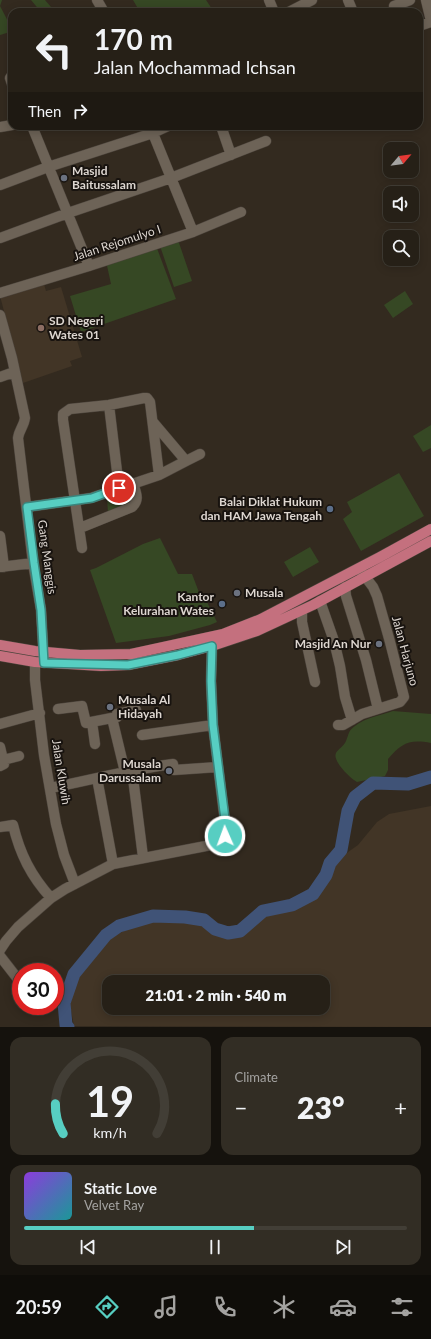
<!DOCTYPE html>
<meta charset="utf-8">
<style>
body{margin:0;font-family:Lato,sans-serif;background:#322d24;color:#f1f3f6;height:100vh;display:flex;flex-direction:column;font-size:15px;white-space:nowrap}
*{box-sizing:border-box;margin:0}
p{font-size:13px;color:#a4a3a1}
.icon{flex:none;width:22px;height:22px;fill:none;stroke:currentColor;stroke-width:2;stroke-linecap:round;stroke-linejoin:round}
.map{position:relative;height:1027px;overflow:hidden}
.side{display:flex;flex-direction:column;gap:10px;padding:10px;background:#15120d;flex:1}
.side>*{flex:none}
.guide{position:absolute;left:8px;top:8px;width:415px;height:122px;border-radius:12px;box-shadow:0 2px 10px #0003,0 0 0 1px #423e36;background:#262017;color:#f1f3f6;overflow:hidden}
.needle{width:26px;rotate:61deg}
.buttons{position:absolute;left:383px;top:142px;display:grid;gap:8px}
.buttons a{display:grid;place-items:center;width:36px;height:36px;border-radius:8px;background:#262017;box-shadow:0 2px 10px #0003,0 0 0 1px #423e36;font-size:20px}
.speed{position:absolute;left:12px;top:963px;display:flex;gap:8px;font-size:20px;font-weight:700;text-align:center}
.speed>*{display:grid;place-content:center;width:52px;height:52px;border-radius:50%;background:#262017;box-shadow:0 2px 10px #0003,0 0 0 1px #423e36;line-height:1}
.speed .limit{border:6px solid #d22;background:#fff;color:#111}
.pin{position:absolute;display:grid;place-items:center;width:34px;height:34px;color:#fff;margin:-17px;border:2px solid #fff;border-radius:50%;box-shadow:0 1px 4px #0007}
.me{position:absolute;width:44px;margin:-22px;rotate:358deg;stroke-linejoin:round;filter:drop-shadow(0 0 3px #0008)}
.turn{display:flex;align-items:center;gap:14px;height:84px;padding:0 20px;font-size:18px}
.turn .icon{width:52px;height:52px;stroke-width:2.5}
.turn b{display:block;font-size:28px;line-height:34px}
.then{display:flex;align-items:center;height:38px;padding:0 20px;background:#0003;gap:8px;font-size:15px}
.big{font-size:30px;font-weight:800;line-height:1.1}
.side .tile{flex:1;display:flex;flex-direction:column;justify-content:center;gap:6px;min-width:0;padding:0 14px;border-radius:12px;background:#322d24}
.side .dial{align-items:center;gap:0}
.dial svg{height:104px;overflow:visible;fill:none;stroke:#423e36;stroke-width:7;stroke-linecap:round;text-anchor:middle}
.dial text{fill:#f1f3f6;stroke:none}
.song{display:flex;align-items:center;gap:12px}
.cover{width:48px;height:48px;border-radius:6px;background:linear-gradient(135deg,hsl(270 70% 55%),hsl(180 70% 35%))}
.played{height:4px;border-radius:2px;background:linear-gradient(90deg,#57cec2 60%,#423e36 60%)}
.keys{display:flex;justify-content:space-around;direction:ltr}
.heat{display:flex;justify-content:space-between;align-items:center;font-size:22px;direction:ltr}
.side .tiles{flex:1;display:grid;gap:10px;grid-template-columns:1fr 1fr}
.tile:last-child{grid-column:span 2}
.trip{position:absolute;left:102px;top:975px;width:228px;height:40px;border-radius:12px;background:#262017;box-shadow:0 2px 10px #0003,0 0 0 1px #423e36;font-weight:800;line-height:40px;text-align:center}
.tabs{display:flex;height:64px;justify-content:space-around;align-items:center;background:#0f0d09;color:#a4a3a1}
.tabs .icon{width:28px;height:28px}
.tabs .current{color:#57cec2}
.tabs b{font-size:18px;color:#f1f3f6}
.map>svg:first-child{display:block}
.built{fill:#423526;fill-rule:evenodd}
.green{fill:#364824}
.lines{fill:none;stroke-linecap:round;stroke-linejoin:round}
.river{stroke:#405377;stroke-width:13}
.minor-casing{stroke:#4d453d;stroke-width:11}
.major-casing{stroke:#4d453d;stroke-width:11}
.minor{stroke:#6d6357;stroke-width:10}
.major{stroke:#c4707e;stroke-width:10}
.route-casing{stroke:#39867e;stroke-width:10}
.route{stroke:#57cec2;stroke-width:7}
.worship-dot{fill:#6b7280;stroke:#18130f;stroke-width:1.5}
.education-dot{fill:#8d6e63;stroke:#18130f;stroke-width:1.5}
.service-dot{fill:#5c6f8a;stroke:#18130f;stroke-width:1.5}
.labels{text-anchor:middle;stroke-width:4;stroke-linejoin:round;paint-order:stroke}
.poi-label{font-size:12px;font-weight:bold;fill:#ddd6d0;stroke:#18130f;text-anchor:start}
.street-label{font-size:12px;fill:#ddd6d0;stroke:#18130f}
</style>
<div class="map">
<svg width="431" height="1027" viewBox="0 0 431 1027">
<rect width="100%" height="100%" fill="#332a1f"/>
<!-- built -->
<path class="built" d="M43,281L46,291L61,287L82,357L70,361L72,366L23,383L0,296Z
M431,806V1027L74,1026L70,1005L77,980L111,938L131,927L156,919L183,921L203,924L232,937L245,930L267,913L286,909L311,900L327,880L334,862L358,845L377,822L389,814ZM109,982H323V1008H109Z"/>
<!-- green -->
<path class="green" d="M0,0H2L0,6L10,25V32L0,35Z
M31,0H45L51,7L58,12H41Z
M133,0H206L214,12H140Z
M177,237L192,281L174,287L159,243Z
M155,243L176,299L81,332L70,296L111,284L106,261Z
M405,291L413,304L393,318L384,305Z
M431,425V448L423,452L413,436Z
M399,473L424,516L361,551L343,519L352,512L347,502Z
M113,494H131L133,503L108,513L107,497Z
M160,538L178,574H192L200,595L207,602L217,622L210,625L169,636L116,643L90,570L96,568L143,544Z
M310,547L319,562L293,577L284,562Z
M393,711L431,714V743C409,739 402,743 388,759V770L385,776L357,782C351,779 332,761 336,753C338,749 344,746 346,741C349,734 348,731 355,726C365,718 381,715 393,711Z"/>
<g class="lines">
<!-- river -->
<path class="river" d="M68,1027L66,1025L64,1003L74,974L106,935L119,926L153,916L185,917L204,920L215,929L228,933L240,931L263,911L292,905L313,894L326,875L330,863L341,850L348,811L355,797L373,783L408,784L431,777"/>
<defs>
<path id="minor" d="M97,0L104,12
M269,0L274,12
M348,0L353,12
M426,0L431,21
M394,6L410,0
M289,12L312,0
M419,26L431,22
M12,75L10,78L12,84
M32,126L89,266
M150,126L193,232
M221,126L231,155
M0,127L12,125
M0,185L48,167L153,133L168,126
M0,238L68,213L171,178L266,141
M0,293L89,266L193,232L241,212
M0,315L12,358L25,418C24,426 19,430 18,438L33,563L41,610L44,663
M0,377L14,372
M109,405L119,488
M186,461L200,454
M27,507L91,498L159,475L186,461L153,422
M80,528L132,507C140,500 136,493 133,483
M0,536L4,567
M82,548L63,420V414L70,409L109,405L144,398H147L150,402L159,475
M0,567L33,563
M345,587L346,596L366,660L378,709
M320,601L334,641L340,666L345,697L352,720
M302,611V622L315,682
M35,662V680L44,755L56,824L64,855L75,884
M58,709L82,706L86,723L117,717V714L136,710
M112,718L125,772
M92,722L95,744
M0,724L40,713
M338,725H343L362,714L400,702L404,697L390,642L377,596L373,587L360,570
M142,735L213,725
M0,747L4,764L0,766
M3,760L19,756
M132,770L143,857
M97,778L113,864
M50,788C91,780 131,769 173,764L174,770L218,767
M0,827L13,825C20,854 31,876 51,898
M0,950L6,941L18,927L51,898L65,889L113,864L211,845C219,843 225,840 226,830L213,725L211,681L212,646
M0,956L21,983"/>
<path id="major" d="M0,645L35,651L80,655L131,654L223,634L261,619L380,557L431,529
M0,656L35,662L101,666L128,665L178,655L212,646L257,631L313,605L431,541"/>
</defs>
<!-- minor casing -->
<use href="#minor" class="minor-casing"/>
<!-- major casing -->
<use href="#major" class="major-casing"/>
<!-- minor -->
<use href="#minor" class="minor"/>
<!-- major -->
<use href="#major" class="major"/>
</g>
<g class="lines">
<defs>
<path id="route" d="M119,488L92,498L27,507L34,563L41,610L44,663L128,665L178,655L212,646L211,681L213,725L225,819V836"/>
</defs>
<!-- route casing -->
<use href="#route" class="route-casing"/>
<!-- route -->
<use href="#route" class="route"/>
</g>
<!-- markers -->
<g class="worship-dot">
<circle cx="64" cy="178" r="4"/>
<circle cx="237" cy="593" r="4"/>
<circle cx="379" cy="644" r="4"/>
<circle cx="110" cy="707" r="4"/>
<circle cx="169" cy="771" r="4"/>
</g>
<circle class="education-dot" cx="41" cy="328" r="4"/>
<g class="service-dot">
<circle cx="330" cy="509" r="4"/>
<circle cx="222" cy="604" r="4"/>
</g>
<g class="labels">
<!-- poi labels -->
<g class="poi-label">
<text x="72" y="175">Masjid<tspan x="72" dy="14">Baitussalam</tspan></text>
<text x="49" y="325">SD Negeri<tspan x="49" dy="14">Wates 01</tspan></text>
<text x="322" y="506" text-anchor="end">Balai Diklat Hukum<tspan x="322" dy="14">dan HAM Jawa Tengah</tspan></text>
<text x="245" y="597">Musala</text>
<text x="214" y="601" text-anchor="end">Kantor<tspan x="214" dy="14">Kelurahan Wates</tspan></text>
<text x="371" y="648" text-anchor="end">Masjid An Nur</text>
<text x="118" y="704">Musala Al<tspan x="118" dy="14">Hidayah</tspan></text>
<text x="161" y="768" text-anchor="end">Musala<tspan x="161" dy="14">Darussalam</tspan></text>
</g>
<!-- street labels -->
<g class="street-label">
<text transform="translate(117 243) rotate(-18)" y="4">Jalan Rejomulyo I</text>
<text transform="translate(47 557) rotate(82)" y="4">Gang Manggis</text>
<text transform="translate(405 651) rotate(75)" y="4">Jalan Harjuno</text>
<text transform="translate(61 772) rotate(81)" y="4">Jalan Kluwih</text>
</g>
</g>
</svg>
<div class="buttons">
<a><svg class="needle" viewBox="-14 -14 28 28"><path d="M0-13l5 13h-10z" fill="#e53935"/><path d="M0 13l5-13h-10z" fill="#a4a3a1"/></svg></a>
<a><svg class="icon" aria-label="sound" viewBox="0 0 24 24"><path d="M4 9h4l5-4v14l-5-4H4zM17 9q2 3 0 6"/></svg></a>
<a><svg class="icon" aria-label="search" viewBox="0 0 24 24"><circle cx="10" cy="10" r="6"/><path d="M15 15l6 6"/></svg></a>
</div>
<div class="speed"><div class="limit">30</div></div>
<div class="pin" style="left:119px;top:488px;background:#d93025"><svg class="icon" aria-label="arrive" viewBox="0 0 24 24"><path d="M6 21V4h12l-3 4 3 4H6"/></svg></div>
<svg class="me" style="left:225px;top:836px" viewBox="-20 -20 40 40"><circle r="17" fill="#57cec2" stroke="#fff" stroke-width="3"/><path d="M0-11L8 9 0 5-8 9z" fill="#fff"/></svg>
<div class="trip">21:01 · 2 min · 540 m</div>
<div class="guide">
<div class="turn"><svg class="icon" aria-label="left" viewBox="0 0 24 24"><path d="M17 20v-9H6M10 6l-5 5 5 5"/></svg><div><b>170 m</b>Jalan Mochammad Ichsan</div></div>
<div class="then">Then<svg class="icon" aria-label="right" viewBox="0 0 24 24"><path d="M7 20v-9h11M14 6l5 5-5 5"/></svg></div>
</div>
</div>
<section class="side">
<div class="tiles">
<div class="tile dial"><svg viewBox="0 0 100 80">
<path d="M14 69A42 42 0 1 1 86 69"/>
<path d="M14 69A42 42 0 0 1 8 46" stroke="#57cec2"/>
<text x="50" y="56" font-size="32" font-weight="700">19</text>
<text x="50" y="72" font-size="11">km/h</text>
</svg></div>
<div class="tile"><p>Climate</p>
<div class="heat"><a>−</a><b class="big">23°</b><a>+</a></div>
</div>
<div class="tile">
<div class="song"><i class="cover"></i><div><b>Static Love</b><p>Velvet Ray</p></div></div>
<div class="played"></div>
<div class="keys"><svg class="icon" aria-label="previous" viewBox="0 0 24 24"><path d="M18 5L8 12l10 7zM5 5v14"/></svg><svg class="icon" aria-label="pause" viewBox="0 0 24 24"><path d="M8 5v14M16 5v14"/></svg><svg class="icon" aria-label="next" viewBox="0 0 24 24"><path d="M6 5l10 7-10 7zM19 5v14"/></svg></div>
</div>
</div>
</section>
<nav class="tabs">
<b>20:59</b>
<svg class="icon current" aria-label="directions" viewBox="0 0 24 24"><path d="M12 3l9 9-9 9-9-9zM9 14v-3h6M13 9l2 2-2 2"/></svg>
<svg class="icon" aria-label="music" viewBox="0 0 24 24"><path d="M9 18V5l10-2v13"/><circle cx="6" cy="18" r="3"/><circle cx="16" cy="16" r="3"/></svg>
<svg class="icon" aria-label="phone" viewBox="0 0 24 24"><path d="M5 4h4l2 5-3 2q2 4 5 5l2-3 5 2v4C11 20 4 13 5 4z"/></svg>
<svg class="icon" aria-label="climate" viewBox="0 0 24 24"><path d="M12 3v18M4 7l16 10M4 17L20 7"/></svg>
<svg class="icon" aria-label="car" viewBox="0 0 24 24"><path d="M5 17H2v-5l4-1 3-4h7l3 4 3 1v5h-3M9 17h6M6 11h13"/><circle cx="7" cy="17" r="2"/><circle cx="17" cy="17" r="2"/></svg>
<svg class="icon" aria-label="filters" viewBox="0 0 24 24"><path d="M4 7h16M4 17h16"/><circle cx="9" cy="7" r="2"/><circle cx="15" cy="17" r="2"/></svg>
</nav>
